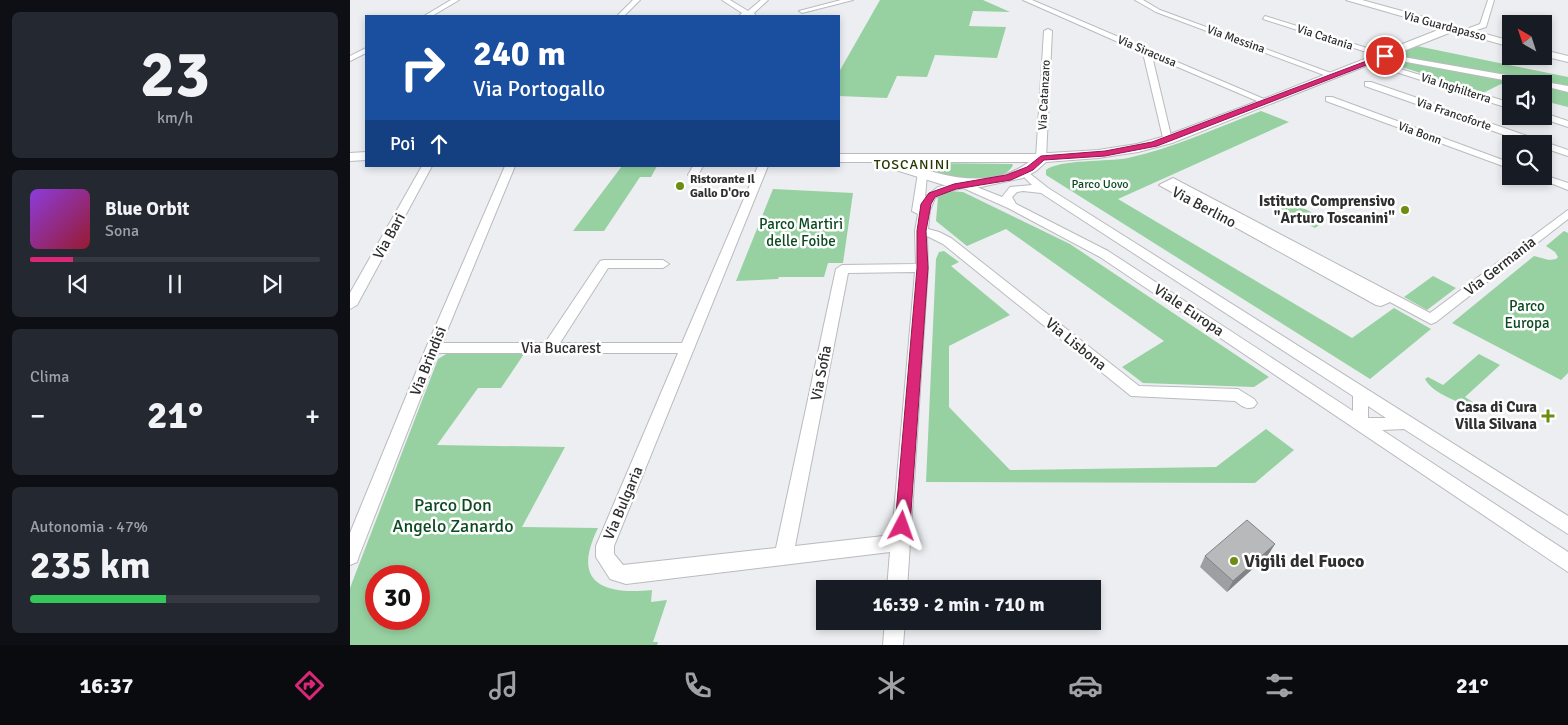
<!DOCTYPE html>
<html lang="it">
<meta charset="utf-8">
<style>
body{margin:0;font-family:Signika,sans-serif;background:#242831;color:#f1f3f6;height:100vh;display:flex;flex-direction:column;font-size:19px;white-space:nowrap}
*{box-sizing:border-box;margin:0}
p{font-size:16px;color:#9ea1a6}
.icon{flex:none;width:28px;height:28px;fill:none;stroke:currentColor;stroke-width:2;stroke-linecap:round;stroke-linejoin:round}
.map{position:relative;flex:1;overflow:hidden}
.panel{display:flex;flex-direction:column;gap:12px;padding:12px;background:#0d0f14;width:350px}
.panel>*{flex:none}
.banner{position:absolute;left:15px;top:15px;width:475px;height:152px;border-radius:0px;box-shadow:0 2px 8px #0003;background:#1a4fa0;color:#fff;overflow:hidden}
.needle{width:32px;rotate:321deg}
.tools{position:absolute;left:1152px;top:15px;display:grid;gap:10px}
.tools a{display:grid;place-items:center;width:50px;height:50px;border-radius:0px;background:#171b24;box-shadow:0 2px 8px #0003;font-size:25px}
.speed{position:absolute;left:15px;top:565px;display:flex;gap:10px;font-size:25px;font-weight:700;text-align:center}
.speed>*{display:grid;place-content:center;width:65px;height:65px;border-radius:50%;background:#171b24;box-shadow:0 2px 8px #0003;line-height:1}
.speed .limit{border:8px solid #d22;background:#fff;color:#111}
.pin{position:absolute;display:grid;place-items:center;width:42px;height:42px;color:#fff;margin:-21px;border:2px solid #fff;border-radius:50%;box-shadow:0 1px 5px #0007}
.me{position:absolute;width:55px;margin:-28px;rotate:4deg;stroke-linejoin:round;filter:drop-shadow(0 0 4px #0008)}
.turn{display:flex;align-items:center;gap:18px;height:105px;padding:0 25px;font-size:22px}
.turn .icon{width:65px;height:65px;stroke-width:2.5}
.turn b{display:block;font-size:35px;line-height:42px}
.then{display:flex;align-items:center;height:48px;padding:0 25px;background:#0003;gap:10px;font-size:19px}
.big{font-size:38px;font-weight:700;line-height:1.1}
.panel .widget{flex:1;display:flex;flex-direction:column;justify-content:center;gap:8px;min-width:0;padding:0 18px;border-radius:8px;background:#242831}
.panel .dial{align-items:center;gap:0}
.dial b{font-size:65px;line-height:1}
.song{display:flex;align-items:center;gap:15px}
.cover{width:60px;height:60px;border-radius:8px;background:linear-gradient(135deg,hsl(270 70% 55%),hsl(350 70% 35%))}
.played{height:5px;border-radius:2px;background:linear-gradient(90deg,#db2777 15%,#363941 15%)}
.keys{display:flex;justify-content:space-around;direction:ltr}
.heat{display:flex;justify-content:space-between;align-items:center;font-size:28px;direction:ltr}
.charge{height:8px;border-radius:4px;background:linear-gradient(90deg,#34c759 47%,#363941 0)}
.trip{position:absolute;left:466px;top:580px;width:285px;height:50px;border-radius:0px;background:#171b24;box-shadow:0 2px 8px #0003;font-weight:700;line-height:50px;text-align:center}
.dock{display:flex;height:80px;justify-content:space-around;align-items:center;background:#090b0e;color:#9ea1a6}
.dock .icon{width:35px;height:35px}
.dock .active{color:#db2777}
.dock b{font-size:22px;color:#f1f3f6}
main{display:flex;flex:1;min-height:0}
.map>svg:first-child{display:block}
.green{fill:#97d1a1;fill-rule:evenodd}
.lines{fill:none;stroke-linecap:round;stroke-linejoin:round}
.street-casing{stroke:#b9bbbe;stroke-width:2}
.secondary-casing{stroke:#b9bbbe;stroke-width:2}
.street{fill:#fff;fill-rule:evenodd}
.secondary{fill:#fff;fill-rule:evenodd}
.wall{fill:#9d9fa1}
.shaded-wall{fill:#808283}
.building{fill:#b7b9bb;stroke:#808283}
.route{fill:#db2777;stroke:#8e194d}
.poi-dot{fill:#6d8d11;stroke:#fff;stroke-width:2}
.labels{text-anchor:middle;stroke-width:5;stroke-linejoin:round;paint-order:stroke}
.far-street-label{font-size:12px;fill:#2f2f30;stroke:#fff}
.far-poi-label{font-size:12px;font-weight:bold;fill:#2f2f30;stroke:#fff;text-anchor:start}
.far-park-label{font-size:12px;fill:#0c4a21;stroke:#fff}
.far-neighbourhood-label{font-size:14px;letter-spacing:1px;fill:#283700;stroke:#fff}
.poi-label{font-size:15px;font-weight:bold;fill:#2f2f30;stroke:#fff;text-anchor:end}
.street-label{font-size:15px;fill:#2f2f30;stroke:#fff}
.park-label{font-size:15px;fill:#0c4a21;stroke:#fff}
.near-park-label{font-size:18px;fill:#0c4a21;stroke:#fff}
.near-poi-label{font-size:18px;font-weight:bold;fill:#2f2f30;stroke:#fff;text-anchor:start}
</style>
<main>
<section class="panel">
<div class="widget dial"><b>23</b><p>km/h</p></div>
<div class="widget">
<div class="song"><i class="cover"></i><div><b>Blue Orbit</b><p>Sona</p></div></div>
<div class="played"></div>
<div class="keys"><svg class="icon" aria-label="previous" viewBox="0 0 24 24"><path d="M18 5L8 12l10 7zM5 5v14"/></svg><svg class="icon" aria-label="pause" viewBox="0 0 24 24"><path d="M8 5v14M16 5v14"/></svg><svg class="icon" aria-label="next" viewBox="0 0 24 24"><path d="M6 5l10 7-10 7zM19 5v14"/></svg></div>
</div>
<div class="widget"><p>Clima</p>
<div class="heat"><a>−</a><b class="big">21°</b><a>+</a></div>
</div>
<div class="widget"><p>Autonomia · 47%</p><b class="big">235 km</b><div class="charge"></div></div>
</section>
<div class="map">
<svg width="1218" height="645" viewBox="0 0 1218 645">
<rect width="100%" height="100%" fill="#eceef1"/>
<!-- green -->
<path class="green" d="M530,0H633L660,12L623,11L619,26L656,27L647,58L585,55L577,77L547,76L537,98L489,96V72Z
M1067,46L1218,77V107L1194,101L1197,98L1194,97V84H1161V87L1151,84L1133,93L1033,61Z
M911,111L939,122L768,199L1002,338L1044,308L1081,329L1020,379L696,175V170C710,159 758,162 778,158C824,148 868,127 911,111Z
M581,163L662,164L663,165C654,186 596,180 581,169Z
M272,166H307L301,177H290L254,231H223Z
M423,189L503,193L493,263H478L474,277H429L428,279L386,281Z
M600,191L613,192L720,244L919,377L904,387L793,383L772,367L814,341L656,229L617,246L586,221L588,197Z
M937,200L977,220L965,228L924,207Z
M1214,231L1218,233V373L1211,380L1102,323L1184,256L1199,260L1206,259L1208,257L1205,252L1196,246Z
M594,251L609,262L601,266L660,315L599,346V407L660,470L866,467L916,429L944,450L905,483L576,482L586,259L589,252Z
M1083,276L1106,288L1077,310L1054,297Z
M98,353L174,354L151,388H128L87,445L215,447L172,527L248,528C221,583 253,595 302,590L301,602L317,600L303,642H308L307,645H0V588L88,359ZM26,576H69V619H26Z
M1129,354L1150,365L1115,397L1129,406L1128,408H1122C1108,401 1083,394 1075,379L1078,377L1093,385Z"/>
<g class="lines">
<defs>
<path id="street" d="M101,0H109L82,16H74Z
M283,0H290L274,16H267Z
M372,0H380L398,11L411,0H418L404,13L406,16H389L392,13Z
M491,0H503L452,13L449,11Z
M673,0H682L921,102L914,104L802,56L822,140L814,142L793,53Z
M785,0H793L810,10L989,76L982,78L806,12Z
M1138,0H1144L1136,27L1114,34V30L1130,24Z
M915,16L1036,54L1218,86V92L1194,86V84H1175L1035,58L913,19Z
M698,29L702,31L696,158L691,161L686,158L694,31Z
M16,48V53L0,61V56Z
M1018,59L1161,103V109L1018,63Z
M1015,82H1021L1218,150V156L1194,148V144H1180L1015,86Z
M976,97H982L1161,163V169L976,101Z
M1194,113L1218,121V127L1191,118L1190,116H1194Z
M72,166H82L7,305L0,309V293Z
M155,166H165L92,343H195L250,261L254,260H313L319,264L313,268H258L210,343H332L408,166H418L264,546V554L273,565L426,548L486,269L492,265L566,264L565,231L568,214L562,211L568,173L572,172L577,175L575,197L588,187L614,182L652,197L660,187L682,185L669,172L674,169L698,188L1218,516V534L1054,429L1032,430L1218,552V572L750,257L658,208L613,188L596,192L585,198L580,210L578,229L589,232L601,238L789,386L888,389L904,399L907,403L904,407C896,410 892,406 885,401L781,396L593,244L577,236L578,268L557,589H537L540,552L276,584L260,579L246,557V546L328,353H88L9,556L7,562L0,565V533L76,348ZM673,191L691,193L1003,396V411L758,251L666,204L662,197L667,192ZM565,272L542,535L445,546L498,273ZM1018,406L1036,418H1018Z
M343,166H353L347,177L343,178L338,175Z
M1194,175L1218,183V190L1183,176Z
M823,178L1080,313L1218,210V219L1086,322L1081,324L1040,302L1031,306L1026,305L809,185ZM822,185H823L939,248Z
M535,621H555L553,645H533Z"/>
<path id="secondary" d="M996,0H1012L1161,41V47L1104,31L822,143L788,152L748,158L696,162L686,171L673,178L626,188L597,186L533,166L531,162H489V154H683L748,150L787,144L812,137L908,101L1093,28ZM551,162H679C640,191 592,176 551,162Z
M1194,50L1218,56V62L1193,56Z
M16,152V160L0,161V153Z"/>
</defs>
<!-- street casing -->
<use href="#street" class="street-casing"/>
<!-- secondary casing -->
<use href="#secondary" class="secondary-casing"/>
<!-- street -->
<use href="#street" class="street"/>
<!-- secondary -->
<use href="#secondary" class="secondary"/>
</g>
<!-- wall -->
<path class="wall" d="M925,544L918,555L877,592L850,567L855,556Z"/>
<!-- shaded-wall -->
<path class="shaded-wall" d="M925,544L918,555L877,592L883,581Z"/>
<!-- building -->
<path class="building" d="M897,520L925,544L883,581L855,556Z"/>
<!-- route -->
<path class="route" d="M1035,54L1037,57L807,146L755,156L694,160L683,170L661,180L606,189L585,197L581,204L576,231L578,268L560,526L558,531L552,533L547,531L545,526L567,268V231L571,204L579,193L604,184L656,175L677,167L691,156L755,151L802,142Z"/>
<!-- markers -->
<g class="poi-dot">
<circle cx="330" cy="186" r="5"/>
<circle cx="1055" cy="210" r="5"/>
<path d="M1195.5 408.5h5v5h5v5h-5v5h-5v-5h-5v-5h5z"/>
<circle cx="884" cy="561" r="5"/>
</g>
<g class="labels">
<!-- far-street labels -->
<g class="far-street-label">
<text transform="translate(1095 26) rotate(15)" y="4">Via Guardapasso</text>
<text transform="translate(975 37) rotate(18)" y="4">Via Catania</text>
<text transform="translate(886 39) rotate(20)" y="4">Via Messina</text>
<text transform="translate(797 51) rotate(23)" y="4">Via Siracusa</text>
<text transform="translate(1106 88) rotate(18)" y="4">Via Inghilterra</text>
<text transform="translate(694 95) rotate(-87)" y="4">Via Catanzaro</text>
<text transform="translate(1104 114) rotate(19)" y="4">Via Francoforte</text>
<text transform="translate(1070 133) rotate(20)" y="4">Via Bonn</text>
</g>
<!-- far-poi labels -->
<g class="far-poi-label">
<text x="340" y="183">Ristorante Il<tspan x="340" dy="14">Gallo D'Oro</tspan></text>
</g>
<!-- far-park labels -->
<g class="far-park-label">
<text x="750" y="188">Parco Uovo</text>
</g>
<!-- far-neighbourhood labels -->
<g class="far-neighbourhood-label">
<text x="562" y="169">TOSCANINI</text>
</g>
<!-- poi labels -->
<g class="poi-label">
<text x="1045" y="206">Istituto Comprensivo<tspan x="1045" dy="17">"Arturo Toscanini"</tspan></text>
<text x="1187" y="412">Casa di Cura<tspan x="1187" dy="17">Villa Silvana</tspan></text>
</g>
<!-- street labels -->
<g class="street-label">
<text transform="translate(854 207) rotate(28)" y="5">Via Berlino</text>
<text transform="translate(39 236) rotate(-61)" y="5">Via Bari</text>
<text transform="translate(1150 266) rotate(-38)" y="5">Via Germania</text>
<text transform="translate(839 310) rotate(34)" y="5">Viale Europa</text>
<text transform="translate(726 344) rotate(39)" y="5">Via Lisbona</text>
<text x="211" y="353">Via Bucarest</text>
<text transform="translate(78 361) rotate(-68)" y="5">Via Brindisi</text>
<text transform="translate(471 373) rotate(-79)" y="5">Via Sofia</text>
<text transform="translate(273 503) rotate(-67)" y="5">Via Bulgaria</text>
</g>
<!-- park labels -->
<g class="park-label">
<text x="451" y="229">Parco Martiri<tspan x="451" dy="17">delle Foibe</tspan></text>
<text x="1177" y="311">Parco<tspan x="1177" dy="17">Europa</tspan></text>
</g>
<!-- near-park labels -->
<g class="near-park-label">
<text x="103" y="511">Parco Don<tspan x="103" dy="21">Angelo Zanardo</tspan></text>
</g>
<!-- near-poi labels -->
<g class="near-poi-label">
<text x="894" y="567">Vigili del Fuoco</text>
</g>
</g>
</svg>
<div class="tools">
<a><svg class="needle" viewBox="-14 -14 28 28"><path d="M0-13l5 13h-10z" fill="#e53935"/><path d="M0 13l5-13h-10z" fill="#9ea1a6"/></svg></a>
<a><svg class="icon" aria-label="sound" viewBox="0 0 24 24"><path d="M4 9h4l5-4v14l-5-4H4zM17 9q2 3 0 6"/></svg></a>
<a><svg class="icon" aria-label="search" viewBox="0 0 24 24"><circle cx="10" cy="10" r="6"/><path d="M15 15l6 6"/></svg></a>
</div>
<div class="speed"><div class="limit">30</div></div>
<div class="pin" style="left:1035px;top:56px;background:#d93025"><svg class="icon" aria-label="arrive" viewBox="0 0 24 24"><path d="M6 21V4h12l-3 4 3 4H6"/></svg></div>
<svg class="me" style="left:552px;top:526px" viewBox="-20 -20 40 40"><path d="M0-17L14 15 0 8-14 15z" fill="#db2777" stroke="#fff" stroke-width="4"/></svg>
<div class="trip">16:39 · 2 min · 710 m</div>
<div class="banner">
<div class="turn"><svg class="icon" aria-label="right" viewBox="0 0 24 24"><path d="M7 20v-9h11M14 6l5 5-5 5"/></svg><div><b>240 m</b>Via Portogallo</div></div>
<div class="then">Poi<svg class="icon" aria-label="ahead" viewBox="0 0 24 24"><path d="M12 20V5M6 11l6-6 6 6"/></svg></div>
</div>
</div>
</main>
<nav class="dock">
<b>16:37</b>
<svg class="icon active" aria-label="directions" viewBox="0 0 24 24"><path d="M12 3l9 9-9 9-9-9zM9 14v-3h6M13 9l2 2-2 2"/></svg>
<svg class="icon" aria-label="music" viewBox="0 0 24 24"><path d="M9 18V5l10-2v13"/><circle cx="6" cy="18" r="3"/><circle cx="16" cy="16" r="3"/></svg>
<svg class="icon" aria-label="phone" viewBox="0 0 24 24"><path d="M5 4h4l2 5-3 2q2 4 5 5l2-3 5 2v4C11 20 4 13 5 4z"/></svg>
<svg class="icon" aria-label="climate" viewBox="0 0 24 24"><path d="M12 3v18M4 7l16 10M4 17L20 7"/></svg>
<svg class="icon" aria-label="car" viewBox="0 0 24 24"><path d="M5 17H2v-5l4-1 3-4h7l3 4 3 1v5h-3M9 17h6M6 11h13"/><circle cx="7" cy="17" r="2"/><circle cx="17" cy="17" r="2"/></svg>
<svg class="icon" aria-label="filters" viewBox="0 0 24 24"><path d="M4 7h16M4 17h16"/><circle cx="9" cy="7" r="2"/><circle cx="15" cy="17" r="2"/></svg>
<b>21°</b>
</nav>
